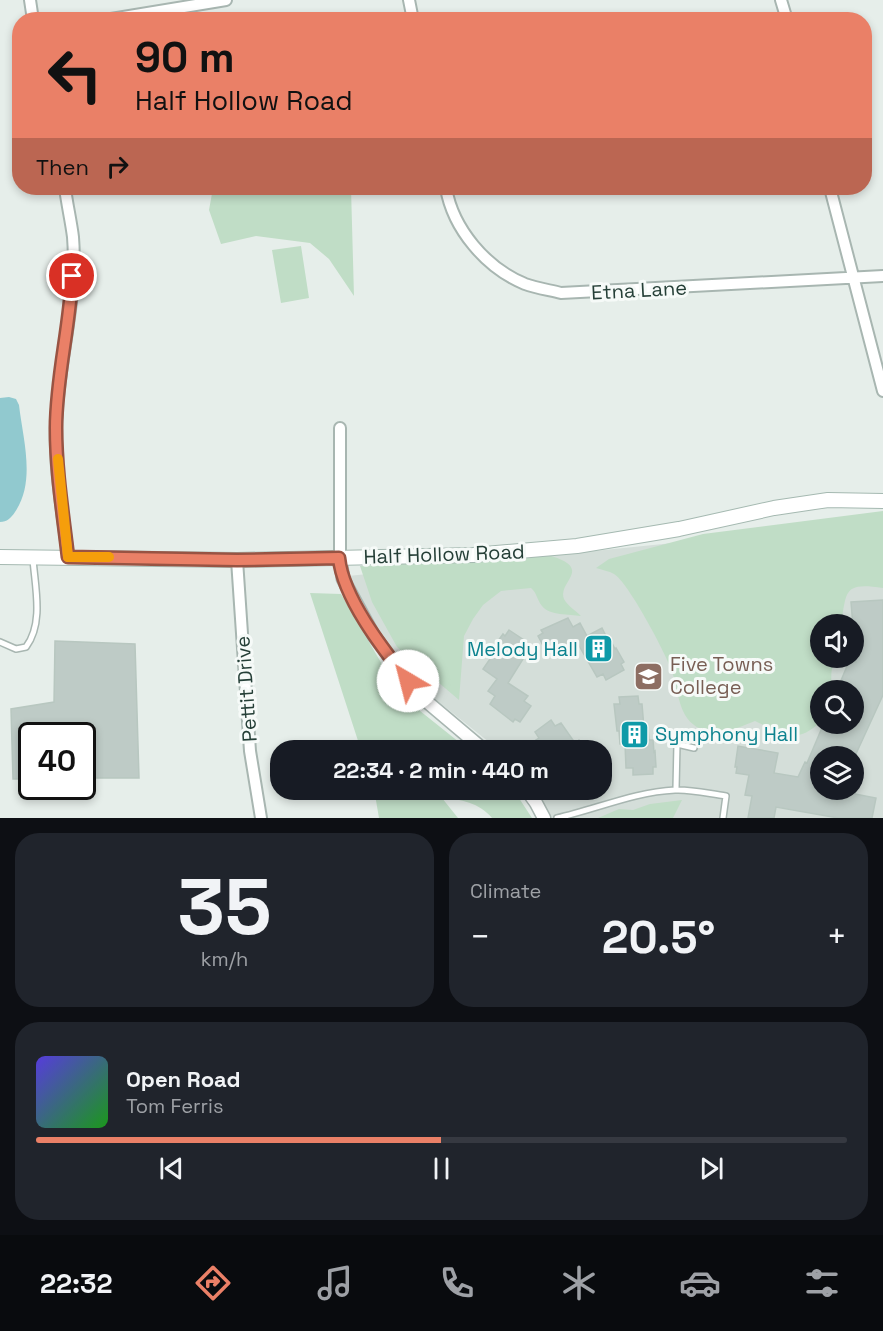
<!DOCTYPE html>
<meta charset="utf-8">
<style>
body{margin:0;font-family:"Space Grotesk",sans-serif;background:#20242c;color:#f1f3f6;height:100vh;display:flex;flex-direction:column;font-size:22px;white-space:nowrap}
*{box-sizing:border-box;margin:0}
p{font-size:20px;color:#9ea1a6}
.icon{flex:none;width:33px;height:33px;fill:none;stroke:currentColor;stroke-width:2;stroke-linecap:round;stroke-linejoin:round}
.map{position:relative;height:818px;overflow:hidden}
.details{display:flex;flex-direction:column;gap:15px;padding:15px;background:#0d0f14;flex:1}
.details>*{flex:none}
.guide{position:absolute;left:12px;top:12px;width:860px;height:183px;border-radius:24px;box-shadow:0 3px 9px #0003;background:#ea8067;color:#111;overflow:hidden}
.fabs{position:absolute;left:810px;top:614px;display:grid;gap:12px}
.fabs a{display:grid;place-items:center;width:54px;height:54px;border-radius:50%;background:#171b24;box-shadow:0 3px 9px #0003;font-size:30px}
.speed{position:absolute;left:18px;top:722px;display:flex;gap:12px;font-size:30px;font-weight:700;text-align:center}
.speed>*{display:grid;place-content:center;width:78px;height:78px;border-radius:50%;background:#171b24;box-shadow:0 3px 9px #0003;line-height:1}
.speed .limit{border:3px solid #111;border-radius:9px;background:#fff;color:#111}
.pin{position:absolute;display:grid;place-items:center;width:51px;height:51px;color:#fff;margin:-26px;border:3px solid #fff;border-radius:50%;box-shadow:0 2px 6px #0007}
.me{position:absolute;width:66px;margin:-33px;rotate:323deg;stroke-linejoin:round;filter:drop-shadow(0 0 4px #0008)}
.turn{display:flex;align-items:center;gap:21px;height:126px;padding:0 24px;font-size:27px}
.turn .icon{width:78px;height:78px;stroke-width:2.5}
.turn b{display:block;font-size:42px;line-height:51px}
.then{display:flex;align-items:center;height:57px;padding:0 24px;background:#0003;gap:12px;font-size:22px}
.big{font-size:45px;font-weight:700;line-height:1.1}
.details .widget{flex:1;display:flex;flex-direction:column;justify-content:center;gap:9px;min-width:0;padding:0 21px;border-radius:24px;background:#20242c}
.details .dial{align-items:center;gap:0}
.dial b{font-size:78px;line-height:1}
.song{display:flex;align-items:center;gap:18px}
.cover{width:72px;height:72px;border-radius:9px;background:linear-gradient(135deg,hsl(250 70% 55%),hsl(120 70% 35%))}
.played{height:6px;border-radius:3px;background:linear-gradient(90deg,#ea8067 50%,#363941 50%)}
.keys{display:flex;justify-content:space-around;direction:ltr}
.heat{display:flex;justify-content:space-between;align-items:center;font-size:33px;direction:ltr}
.details .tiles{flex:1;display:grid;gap:15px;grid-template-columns:1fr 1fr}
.widget:last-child{grid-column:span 2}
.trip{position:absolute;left:270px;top:740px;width:342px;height:60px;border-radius:24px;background:#171b24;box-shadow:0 3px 9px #0003;font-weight:700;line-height:60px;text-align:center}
.tabs{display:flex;height:96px;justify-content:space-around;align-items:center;background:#090b0e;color:#9ea1a6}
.tabs .icon{width:42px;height:42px}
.tabs .selected{color:#ea8067}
.tabs b{font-size:27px;color:#f1f3f6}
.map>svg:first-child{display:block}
.built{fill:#d4ded9;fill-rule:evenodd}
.green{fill:#c0ddc6}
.water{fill:#91c9cf}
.building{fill:#becbc6;stroke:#b8c7c0;stroke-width:1.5}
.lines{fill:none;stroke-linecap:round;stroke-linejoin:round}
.service-casing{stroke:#a8b6b1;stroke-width:8}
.minor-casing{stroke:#a8b6b1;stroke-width:14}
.tertiary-casing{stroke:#a8b6b1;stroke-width:15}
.secondary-casing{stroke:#a5b9b1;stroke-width:16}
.service{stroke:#fff;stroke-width:5}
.minor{stroke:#fff;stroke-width:10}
.tertiary{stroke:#fff;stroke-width:12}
.secondary{stroke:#fff;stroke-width:14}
.route-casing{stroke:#985343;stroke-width:15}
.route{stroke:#ea8067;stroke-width:10}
.slow{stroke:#f59e0b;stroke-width:10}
.labels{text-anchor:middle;stroke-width:6;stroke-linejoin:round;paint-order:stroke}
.street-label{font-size:20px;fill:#253f37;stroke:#f6faf8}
.culture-label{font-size:20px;fill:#0d838f;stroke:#f6faf8;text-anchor:end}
.education-label{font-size:20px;fill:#785e54;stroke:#f6faf8;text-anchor:start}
</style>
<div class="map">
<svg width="883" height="818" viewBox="0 0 883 818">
<rect width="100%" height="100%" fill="#e6eeea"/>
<!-- built -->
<path class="built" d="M879,522L883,523V818H550L542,800L534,789H602V750H499L435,699L402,662L374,622L348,576ZM820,624H854V657H820ZM820,690H854V723H820ZM820,756H854V789H820Z"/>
<!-- green -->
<path class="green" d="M213,188H351L354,296L329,259L310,243L256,236L221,244L209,210Z
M301,246L309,298L281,303L272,250Z
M883,511V588C843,582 847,591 841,624H820V657H836C835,660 834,663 833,666C830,672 832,683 831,690H820V722C796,746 781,733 755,721C740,727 718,737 701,729C677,719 679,689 671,669C665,652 628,582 614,574C609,571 602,570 596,568L609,559L703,534Z
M551,556C594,569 557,582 564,599C567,605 576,611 581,616C569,614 550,616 542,606C537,600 537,593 531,588L501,591L483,605L473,619L464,636L459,700L397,647L372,602L360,566Z
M310,593L341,594L400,695L469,750H361Z
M374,789H513L532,818H492C480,803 460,799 442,798L458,818H379Z
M682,800L673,818H598L619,809L633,810L650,804Z"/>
<!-- water -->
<path class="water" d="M9,397L16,399L19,405C23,440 36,481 15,512C11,518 7,522 0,522V398Z"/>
<!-- building -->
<path class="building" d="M883,600V695L855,756H820V789H856L855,794L876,798L872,818H838L776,807L774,818H748L752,796L745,795L749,775L736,773L737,767H735L738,746L778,753L774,773L798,777L805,762L807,763L824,723H854V690H837L850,659L856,662L851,602Z
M568,618L573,627L580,623L587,636L602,628L608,640L610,639L615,649L616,648L624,662L621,664L624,670L606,680L603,674L597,677L578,644L557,655L554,650L547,653L538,636L543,633L541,630Z
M509,630L527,642L523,648L528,651L508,683L528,696L524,701L531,706L520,722L515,719L513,722L490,704L495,696L488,691L497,679L483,669L490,659L488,658L495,649L493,648L503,634L505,636Z
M55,641L135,644L139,778H82V735H32V779H13L11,709L54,702Z
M638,696L639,704H642L644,728H648L649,740H653L654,752L655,751L656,767H653V774L633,775V768H626L625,744H620L619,731H617L614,704H620L619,697Z
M551,720L555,726L561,723L575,743L579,740L586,750H543L536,740L539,738L535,732Z"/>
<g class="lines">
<defs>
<path id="service" d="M0,642L16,649L26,647C44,623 35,587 33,559
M676,789L677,744L694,748
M557,818C597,809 634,792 675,790C691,789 710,794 726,796L723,818"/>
<path id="minor" d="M30,0L33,20
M409,0L413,20
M781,0L787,20
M105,20L226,0
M65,188C67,204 71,221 73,237C78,300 58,362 56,424C54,468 63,513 68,557
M446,188C453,229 486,268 525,284C536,288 549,290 561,293L883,276
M830,188L883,391
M340,558V428
M237,560L250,751L261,818"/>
<path id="tertiary" d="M340,558L343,579L374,636L408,681L426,701L484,750
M526,789L536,803L544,818"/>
<path id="secondary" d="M0,557L237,560L473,555L577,546L679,529L774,508L828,500L883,501"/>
</defs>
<!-- service casing -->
<use href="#service" class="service-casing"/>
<!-- minor casing -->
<use href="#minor" class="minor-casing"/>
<!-- tertiary casing -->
<use href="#tertiary" class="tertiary-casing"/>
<!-- secondary casing -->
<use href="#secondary" class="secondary-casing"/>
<!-- service -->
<use href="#service" class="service"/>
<!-- minor -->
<use href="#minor" class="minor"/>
<!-- tertiary -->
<use href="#tertiary" class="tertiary"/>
<!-- secondary -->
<use href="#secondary" class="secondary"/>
</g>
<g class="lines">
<defs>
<path id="route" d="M72,276C70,327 56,377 56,428C56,471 63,514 68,557L237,560L339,558C343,598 383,649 408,681"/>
</defs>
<!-- route casing -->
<use href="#route" class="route-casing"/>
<!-- route -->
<use href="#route" class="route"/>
<!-- slow -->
<path class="slow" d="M58,459L68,557H109"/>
</g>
<!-- icons -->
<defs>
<symbol id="building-square" viewBox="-11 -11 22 22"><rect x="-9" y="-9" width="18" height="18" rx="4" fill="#0f9aa8" stroke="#f6faf8"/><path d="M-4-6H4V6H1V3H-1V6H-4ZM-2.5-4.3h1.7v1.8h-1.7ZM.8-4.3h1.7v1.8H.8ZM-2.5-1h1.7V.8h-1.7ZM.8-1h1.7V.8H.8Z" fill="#fff"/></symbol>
<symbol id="university-square" viewBox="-11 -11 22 22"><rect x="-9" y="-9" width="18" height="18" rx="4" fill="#8d6e63" stroke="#f6faf8"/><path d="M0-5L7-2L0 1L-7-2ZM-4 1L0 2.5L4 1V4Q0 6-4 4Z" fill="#fff"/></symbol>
</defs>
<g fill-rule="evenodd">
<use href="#building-square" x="582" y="632" width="33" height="33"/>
<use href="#university-square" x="632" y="660" width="33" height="33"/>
<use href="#building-square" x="618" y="718" width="33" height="33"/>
</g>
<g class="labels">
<!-- street labels -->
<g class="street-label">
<text transform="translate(639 290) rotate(-3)" y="7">Etna Lane</text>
<text transform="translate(444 554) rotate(-2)" y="7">Half Hollow Road</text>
<text transform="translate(246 689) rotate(-94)" y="7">Pettit Drive</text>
</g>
<!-- culture labels -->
<g class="culture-label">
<text x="578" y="656">Melody Hall</text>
<text x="655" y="741" text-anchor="start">Symphony Hall</text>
</g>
<!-- education labels -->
<g class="education-label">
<text x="670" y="671">Five Towns<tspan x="670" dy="23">College</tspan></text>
</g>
</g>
</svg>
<div class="fabs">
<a><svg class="icon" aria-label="sound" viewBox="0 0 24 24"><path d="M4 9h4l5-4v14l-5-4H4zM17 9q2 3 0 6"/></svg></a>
<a><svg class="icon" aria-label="search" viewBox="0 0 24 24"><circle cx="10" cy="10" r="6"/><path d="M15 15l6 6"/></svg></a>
<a><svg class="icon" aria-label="layers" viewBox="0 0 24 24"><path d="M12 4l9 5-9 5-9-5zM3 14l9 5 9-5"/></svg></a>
</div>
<div class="speed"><div class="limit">40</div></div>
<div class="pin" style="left:72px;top:276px;background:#d93025"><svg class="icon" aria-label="arrive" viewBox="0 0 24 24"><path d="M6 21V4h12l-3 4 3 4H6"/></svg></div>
<svg class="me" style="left:408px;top:681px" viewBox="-20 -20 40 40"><circle r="19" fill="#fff"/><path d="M0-13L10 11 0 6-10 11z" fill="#ea8067"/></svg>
<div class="trip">22:34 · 2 min · 440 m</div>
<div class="guide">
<div class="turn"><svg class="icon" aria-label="left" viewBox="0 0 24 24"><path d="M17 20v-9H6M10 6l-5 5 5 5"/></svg><div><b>90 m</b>Half Hollow Road</div></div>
<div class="then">Then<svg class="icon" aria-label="right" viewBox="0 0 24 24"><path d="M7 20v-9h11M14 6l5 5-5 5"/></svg></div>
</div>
</div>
<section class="details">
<div class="tiles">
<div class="widget dial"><b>35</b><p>km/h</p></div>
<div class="widget"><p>Climate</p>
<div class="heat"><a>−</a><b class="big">20.5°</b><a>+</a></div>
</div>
<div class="widget">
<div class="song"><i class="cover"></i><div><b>Open Road</b><p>Tom Ferris</p></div></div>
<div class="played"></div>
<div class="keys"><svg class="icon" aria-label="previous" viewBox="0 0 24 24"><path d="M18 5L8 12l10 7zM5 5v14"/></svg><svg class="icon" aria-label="pause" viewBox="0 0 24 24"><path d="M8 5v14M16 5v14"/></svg><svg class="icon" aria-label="next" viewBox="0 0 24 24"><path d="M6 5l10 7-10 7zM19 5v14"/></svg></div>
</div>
</div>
</section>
<nav class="tabs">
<b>22:32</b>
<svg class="icon selected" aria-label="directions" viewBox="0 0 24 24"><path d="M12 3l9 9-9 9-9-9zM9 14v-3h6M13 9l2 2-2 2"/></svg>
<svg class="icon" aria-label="music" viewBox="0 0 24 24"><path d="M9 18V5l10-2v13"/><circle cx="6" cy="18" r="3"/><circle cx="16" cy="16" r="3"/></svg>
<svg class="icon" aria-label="phone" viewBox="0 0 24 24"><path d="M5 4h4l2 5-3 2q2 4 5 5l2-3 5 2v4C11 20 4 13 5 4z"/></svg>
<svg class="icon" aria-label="climate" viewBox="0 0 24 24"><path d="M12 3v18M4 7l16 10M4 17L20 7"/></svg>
<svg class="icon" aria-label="car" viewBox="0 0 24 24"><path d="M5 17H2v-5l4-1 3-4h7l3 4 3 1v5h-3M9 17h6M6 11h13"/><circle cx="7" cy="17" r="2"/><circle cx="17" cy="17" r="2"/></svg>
<svg class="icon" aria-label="filters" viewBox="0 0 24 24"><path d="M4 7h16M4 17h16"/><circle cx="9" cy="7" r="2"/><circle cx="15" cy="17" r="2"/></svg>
</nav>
